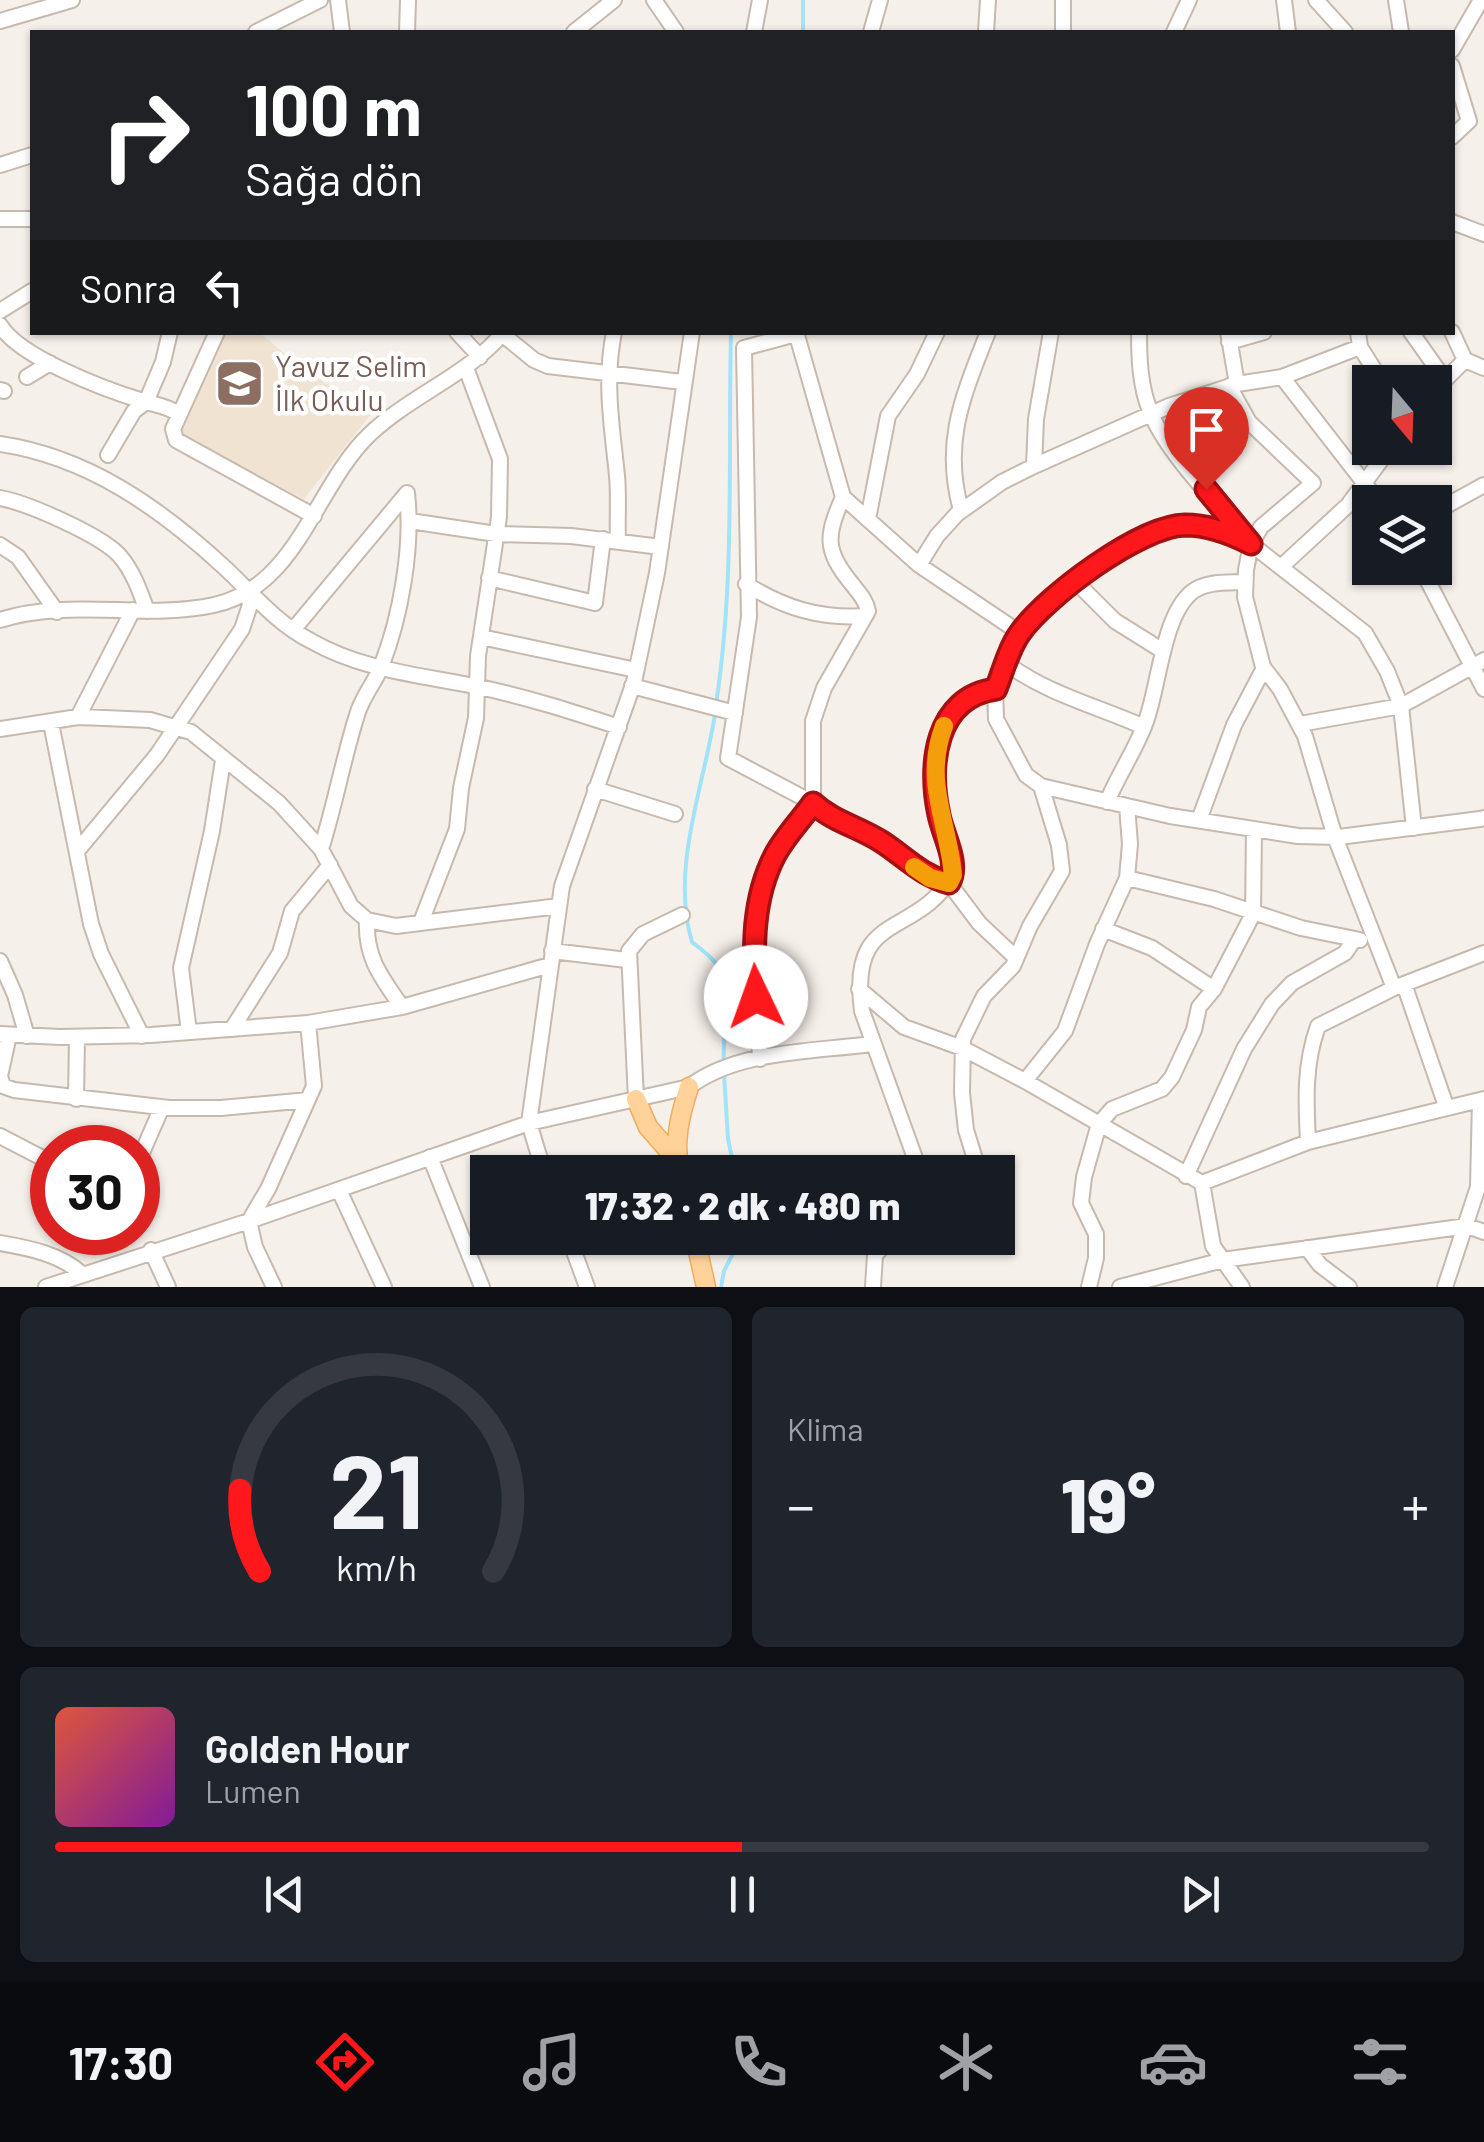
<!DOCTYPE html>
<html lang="tr">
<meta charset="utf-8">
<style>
body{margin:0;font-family:Barlow,sans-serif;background:#20242c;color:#f1f3f6;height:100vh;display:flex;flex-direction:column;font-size:38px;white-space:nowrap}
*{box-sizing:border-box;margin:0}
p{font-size:32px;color:#9ea1a6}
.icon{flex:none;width:55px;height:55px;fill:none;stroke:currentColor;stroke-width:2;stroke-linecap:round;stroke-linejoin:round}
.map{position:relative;height:1287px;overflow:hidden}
.drawer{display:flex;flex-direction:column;gap:20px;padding:20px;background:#0d0f14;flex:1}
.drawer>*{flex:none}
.hud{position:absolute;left:30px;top:30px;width:1425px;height:305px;border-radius:0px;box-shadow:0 2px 8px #0004;background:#202124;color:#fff;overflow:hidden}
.needle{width:65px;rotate:161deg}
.buttons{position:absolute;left:1352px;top:365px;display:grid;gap:20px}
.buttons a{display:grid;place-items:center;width:100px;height:100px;border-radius:0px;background:#171b24;box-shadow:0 2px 8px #0004;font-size:50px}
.speed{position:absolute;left:30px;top:1125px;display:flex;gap:20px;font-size:50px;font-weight:700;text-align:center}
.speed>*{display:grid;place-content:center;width:130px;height:130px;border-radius:50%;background:#171b24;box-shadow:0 2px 8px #0004;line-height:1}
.speed .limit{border:15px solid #d22;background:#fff;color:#111}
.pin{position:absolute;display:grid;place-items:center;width:85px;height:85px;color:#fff;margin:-102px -42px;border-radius:50% 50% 50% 0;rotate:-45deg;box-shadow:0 0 10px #0007}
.pin .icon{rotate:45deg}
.me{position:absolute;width:110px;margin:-55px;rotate:357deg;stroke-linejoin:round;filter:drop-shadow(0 0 8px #0008)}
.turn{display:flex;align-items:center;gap:35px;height:210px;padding:0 50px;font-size:45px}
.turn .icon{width:130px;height:130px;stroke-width:2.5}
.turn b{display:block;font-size:70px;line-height:85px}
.then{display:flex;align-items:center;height:95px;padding:0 50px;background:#0003;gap:20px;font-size:38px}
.big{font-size:75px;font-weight:800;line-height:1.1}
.drawer .card{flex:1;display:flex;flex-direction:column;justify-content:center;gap:15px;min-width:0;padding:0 35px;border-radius:15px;background:#20242c}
.drawer .dial{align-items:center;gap:0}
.dial svg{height:260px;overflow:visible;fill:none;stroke:#363941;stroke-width:7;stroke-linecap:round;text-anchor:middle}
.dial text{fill:#f1f3f6;stroke:none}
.song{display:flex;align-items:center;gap:30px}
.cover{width:120px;height:120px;border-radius:15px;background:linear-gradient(135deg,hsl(10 70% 55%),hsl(290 70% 35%))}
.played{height:10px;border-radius:5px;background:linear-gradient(90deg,#ff181b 50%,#363941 50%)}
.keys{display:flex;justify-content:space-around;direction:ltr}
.heat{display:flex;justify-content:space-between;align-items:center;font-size:55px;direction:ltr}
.drawer .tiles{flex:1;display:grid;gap:20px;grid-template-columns:1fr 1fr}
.card:last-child{grid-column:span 2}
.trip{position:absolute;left:470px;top:1155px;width:545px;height:100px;border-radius:0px;background:#171b24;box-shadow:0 2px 8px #0004;font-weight:800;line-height:100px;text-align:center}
.menu{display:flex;height:160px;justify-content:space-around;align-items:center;background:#090b0e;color:#9ea1a6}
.menu .icon{width:70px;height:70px}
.menu .on{color:#ff181b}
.menu b{font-size:45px;color:#f1f3f6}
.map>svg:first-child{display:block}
.education{fill:#f0e3d2}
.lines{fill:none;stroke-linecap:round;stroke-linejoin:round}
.stream{stroke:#a1e3f8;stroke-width:4}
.minor-casing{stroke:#c6b9ae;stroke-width:18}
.major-casing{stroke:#f0ac5e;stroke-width:21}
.minor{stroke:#fff;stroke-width:14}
.major{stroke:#ffd29a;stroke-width:18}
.route-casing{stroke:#a61012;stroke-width:25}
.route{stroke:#ff181b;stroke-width:18}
.slow{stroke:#f59e0b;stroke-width:18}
.labels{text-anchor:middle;stroke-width:9;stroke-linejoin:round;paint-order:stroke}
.education-label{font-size:30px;fill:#785e54;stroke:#fff;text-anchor:start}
</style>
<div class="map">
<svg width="1484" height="1287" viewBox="0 0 1484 1287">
<rect width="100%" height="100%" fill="#f6f0ea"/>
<!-- education -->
<path class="education" d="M224,333H260L292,360L371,414L304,499L180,435Z"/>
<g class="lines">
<!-- stream -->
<path class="stream" d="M803,32V0
M716,704C735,581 728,457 731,332
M715,714C704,786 670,869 692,942C702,950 716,960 721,972C731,999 722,1035 724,1064
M724,1073L728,1139L735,1172
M721,1287L724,1271L741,1238"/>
<defs>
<path id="minor" d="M338,0L342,32
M654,0L676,32
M1063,0V32
M1284,0L1288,32
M1316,0L1345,32
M1396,0L1401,32
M0,21L72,0
M256,32L320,0
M407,32L408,0
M574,32L614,0
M754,32L760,0
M871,32L880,0
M986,32L988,0
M1174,32L1189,0
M1452,50L1481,0
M1452,66L1469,121L1452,137
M0,165L32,155
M0,219H32
M1452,222L1484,234
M0,311L32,291
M0,325C19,357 106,390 143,401C156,405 167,406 179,414
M217,332L173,429L176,440L314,516
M457,332L480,357
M614,332C604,382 612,426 617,476C619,497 617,519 618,541
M796,332L843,497L919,565L1020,633
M1139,332C1139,359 1140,386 1150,411C1166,453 1221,507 1251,544L1246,570L1245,597L1263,667L1280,689L1305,736L1335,837L1394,988
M1228,332L1237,384
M1358,332L1360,347L1382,382
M1411,332L1445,380
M1452,332L1465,360L1484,368
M502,334L534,360L548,366L682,382
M796,334L744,348L749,617L728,758L813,803L828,817L883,843L930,877L949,883L979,923L1016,958
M1229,342L1264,332
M27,377L50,363
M1282,377L1379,502
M1229,386L1249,422L1313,483L1261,527L1251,544
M0,390L4,391
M1435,390L1465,360
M0,444C88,457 160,508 224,567C252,593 276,623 311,641C364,671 421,675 479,687C527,697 573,712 619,727
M108,455L134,411L146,402L163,362L170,332
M1034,466L1036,419L1051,332
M0,498C28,503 100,535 119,555C133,571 140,591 147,611
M961,510C942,442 963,396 988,332
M1435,512L1484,485
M868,519L888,416L917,374L937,332
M410,521L496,534L571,536L661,547
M0,545L18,557L57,612
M919,565L937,536L957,514L1002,482L1034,466L1169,406L1237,384L1282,377L1360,347
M1282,566L1348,505L1390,448
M1421,568L1484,689
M489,578L595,603L603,539
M1075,581L1115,621L1163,651
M746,584C784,608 820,619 865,616
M0,620C68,598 144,620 214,605C298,587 315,486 370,434C411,395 467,376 504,332
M293,630L407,493
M481,637L636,670
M1006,663C1047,694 1097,706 1144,727
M632,686L735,713
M78,717L133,610
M51,723L91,924L101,954L142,1036
M1300,724L1401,706L1484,660
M0,729L78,717L105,718L150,720L191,732L279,803L321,849L351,906L367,920L396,926L559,906
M595,789L675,814
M1107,802C1118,775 1135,751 1145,724C1159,689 1162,616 1192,592C1206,581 1228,583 1245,582
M1199,820L1234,725L1264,668
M1414,828L1401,706L1387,671L1365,633L1251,544L1225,531L1203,527L1182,525L1154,533L1100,561L1020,633L995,689L996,719L1026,775L1041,786L1170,816L1298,836L1339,837L1480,819L1484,818
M321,849C335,805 343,759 357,715C362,697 374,684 381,667C401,616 413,547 407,493
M78,850L157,755L242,629L250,605L248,592
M1127,878L1214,899L1301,928L1360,940
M367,920C365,957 381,977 402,1007
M421,922L457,829L461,788L476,718L478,656L499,517L500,459L466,368
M1103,929L1152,948L1214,989
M552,951L627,960
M0,961L15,995L27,1036
M1404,984L1446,1106
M859,989L904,1027L962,1048L1025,1081L1202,1183L1308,1142L1484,1099
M232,1029L280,953L292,911L330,865
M189,1032L181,968L212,831L223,760
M0,1034L60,1037L151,1035L308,1023L402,1007L550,965
M9,1035L0,1076L3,1086L14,1090L169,1108H221L308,1100
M760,1059L754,934L761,892L774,856L813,803V721L824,688L868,611C866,600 859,593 852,584C824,550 826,536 843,497
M1025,1081L1065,1031L1097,944L1127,878L1130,844L1127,806
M76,1099L77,1037
M636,1099L629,951L643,934L682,915
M0,1136L52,1163
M1308,1142C1306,1101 1304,1065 1318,1026L1394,988L1484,953
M430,1157L482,1287
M138,1162L162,1107
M544,1172L529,1123L562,886L634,682L657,573L692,332
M920,1172L862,1011C848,909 915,940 953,875C951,854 943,835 939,814C928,764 935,698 995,689
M979,1172L966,1130L962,1093L963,1039L984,996L1013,966L1030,926L1062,871L1059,845L1041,786
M1186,1176L1244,1049L1272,1004L1292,983L1345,953L1354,940
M1202,1183L1213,1246L1242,1287
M339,1190L384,1287
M569,1238L587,1287
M0,1243C29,1248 60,1254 82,1274
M1307,1248L1320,1265L1349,1287
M151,1250L168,1287
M46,1287L249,1221L529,1123L689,1087C737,1050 813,1052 871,1044
M274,1287L255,1247L249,1221L268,1189L314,1086L308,1023
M873,1287L875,1255L891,1238
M1089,1287L1096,1258V1234L1081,1203L1084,1177L1099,1124L1112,1109L1162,1089L1172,1077L1194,1030L1199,1007L1214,989L1253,914L1254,829
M1120,1287L1223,1260L1467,1226L1484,1232
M1445,1287L1478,1187L1480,1100"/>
<path id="major" d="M636,1099L648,1127L677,1160
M680,1172C673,1143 680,1115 689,1087
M695,1238L706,1287"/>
</defs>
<!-- minor casing -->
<use href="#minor" class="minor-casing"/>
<!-- major casing -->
<use href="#major" class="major-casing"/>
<!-- minor -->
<use href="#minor" class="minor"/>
<!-- major -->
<use href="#major" class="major"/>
</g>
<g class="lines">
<defs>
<path id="route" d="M756,997C753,949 752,899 775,855C785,836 801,820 813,803C834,822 859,827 882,842C905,857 921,875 949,883C960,863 943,836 939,815C928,765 935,697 996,689C1003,671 1009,648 1020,633C1046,596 1140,526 1185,525C1209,525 1230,533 1251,544L1206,489"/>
</defs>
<!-- route casing -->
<use href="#route" class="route-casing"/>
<!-- route -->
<use href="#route" class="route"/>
<!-- slow -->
<path class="slow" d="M914,867L930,878L949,883L953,875C948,821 923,782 944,726"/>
</g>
<!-- icons -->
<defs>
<symbol id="school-square" viewBox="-11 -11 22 22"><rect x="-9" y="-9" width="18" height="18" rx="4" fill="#8d6e63" stroke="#fff"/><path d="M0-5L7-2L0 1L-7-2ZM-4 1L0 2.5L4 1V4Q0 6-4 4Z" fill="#fff"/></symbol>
</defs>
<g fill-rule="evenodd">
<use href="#school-square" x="212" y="356" width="55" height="55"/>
</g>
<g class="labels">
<!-- education labels -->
<g class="education-label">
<text x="275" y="377">Yavuz Selim<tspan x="275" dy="34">İlk Okulu</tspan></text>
</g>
</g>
</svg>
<div class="buttons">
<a><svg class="needle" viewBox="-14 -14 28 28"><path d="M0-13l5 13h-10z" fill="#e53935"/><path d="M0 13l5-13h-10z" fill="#9ea1a6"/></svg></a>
<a><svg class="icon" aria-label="layers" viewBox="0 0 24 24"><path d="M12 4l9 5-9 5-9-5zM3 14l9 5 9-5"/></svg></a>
</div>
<div class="speed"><div class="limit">30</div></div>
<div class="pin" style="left:1206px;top:489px;background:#d93025"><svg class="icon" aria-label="arrive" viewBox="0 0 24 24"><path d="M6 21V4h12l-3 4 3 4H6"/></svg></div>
<svg class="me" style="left:756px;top:997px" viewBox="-20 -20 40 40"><circle r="19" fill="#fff"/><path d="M0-13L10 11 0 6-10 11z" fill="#ff181b"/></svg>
<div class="trip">17:32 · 2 dk · 480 m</div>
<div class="hud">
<div class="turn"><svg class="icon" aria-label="right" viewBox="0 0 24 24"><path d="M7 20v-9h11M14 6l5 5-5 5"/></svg><div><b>100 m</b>Sağa dön</div></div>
<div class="then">Sonra<svg class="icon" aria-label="left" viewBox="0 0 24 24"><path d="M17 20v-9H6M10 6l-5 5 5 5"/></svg></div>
</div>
</div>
<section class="drawer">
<div class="tiles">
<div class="card dial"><svg viewBox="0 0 100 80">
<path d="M14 69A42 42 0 1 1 86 69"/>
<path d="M14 69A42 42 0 0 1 8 44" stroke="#ff181b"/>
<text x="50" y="56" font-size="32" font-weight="700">21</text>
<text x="50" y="72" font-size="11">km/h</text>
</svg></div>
<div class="card"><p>Klima</p>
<div class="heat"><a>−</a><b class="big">19°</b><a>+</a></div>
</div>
<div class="card">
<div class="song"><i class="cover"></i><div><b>Golden Hour</b><p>Lumen</p></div></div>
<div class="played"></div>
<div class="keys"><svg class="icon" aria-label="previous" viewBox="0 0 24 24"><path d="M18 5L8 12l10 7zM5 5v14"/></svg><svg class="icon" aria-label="pause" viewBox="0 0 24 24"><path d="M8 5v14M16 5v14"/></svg><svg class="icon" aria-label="next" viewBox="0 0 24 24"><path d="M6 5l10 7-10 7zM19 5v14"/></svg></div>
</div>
</div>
</section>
<nav class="menu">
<b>17:30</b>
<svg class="icon on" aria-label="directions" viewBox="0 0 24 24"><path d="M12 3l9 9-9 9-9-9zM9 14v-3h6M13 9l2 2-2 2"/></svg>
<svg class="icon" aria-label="music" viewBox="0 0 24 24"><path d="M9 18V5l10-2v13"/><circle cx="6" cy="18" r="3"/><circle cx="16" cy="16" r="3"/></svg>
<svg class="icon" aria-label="phone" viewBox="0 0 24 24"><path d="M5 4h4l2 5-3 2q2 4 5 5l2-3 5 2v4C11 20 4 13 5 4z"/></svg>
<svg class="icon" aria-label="climate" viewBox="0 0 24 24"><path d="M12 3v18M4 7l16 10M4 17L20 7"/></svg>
<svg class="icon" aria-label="car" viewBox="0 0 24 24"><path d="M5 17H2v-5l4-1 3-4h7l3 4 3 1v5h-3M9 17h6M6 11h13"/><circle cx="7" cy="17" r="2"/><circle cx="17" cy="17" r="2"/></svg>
<svg class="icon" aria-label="filters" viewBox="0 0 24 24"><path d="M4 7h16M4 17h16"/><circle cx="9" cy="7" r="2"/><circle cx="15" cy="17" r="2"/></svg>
</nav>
